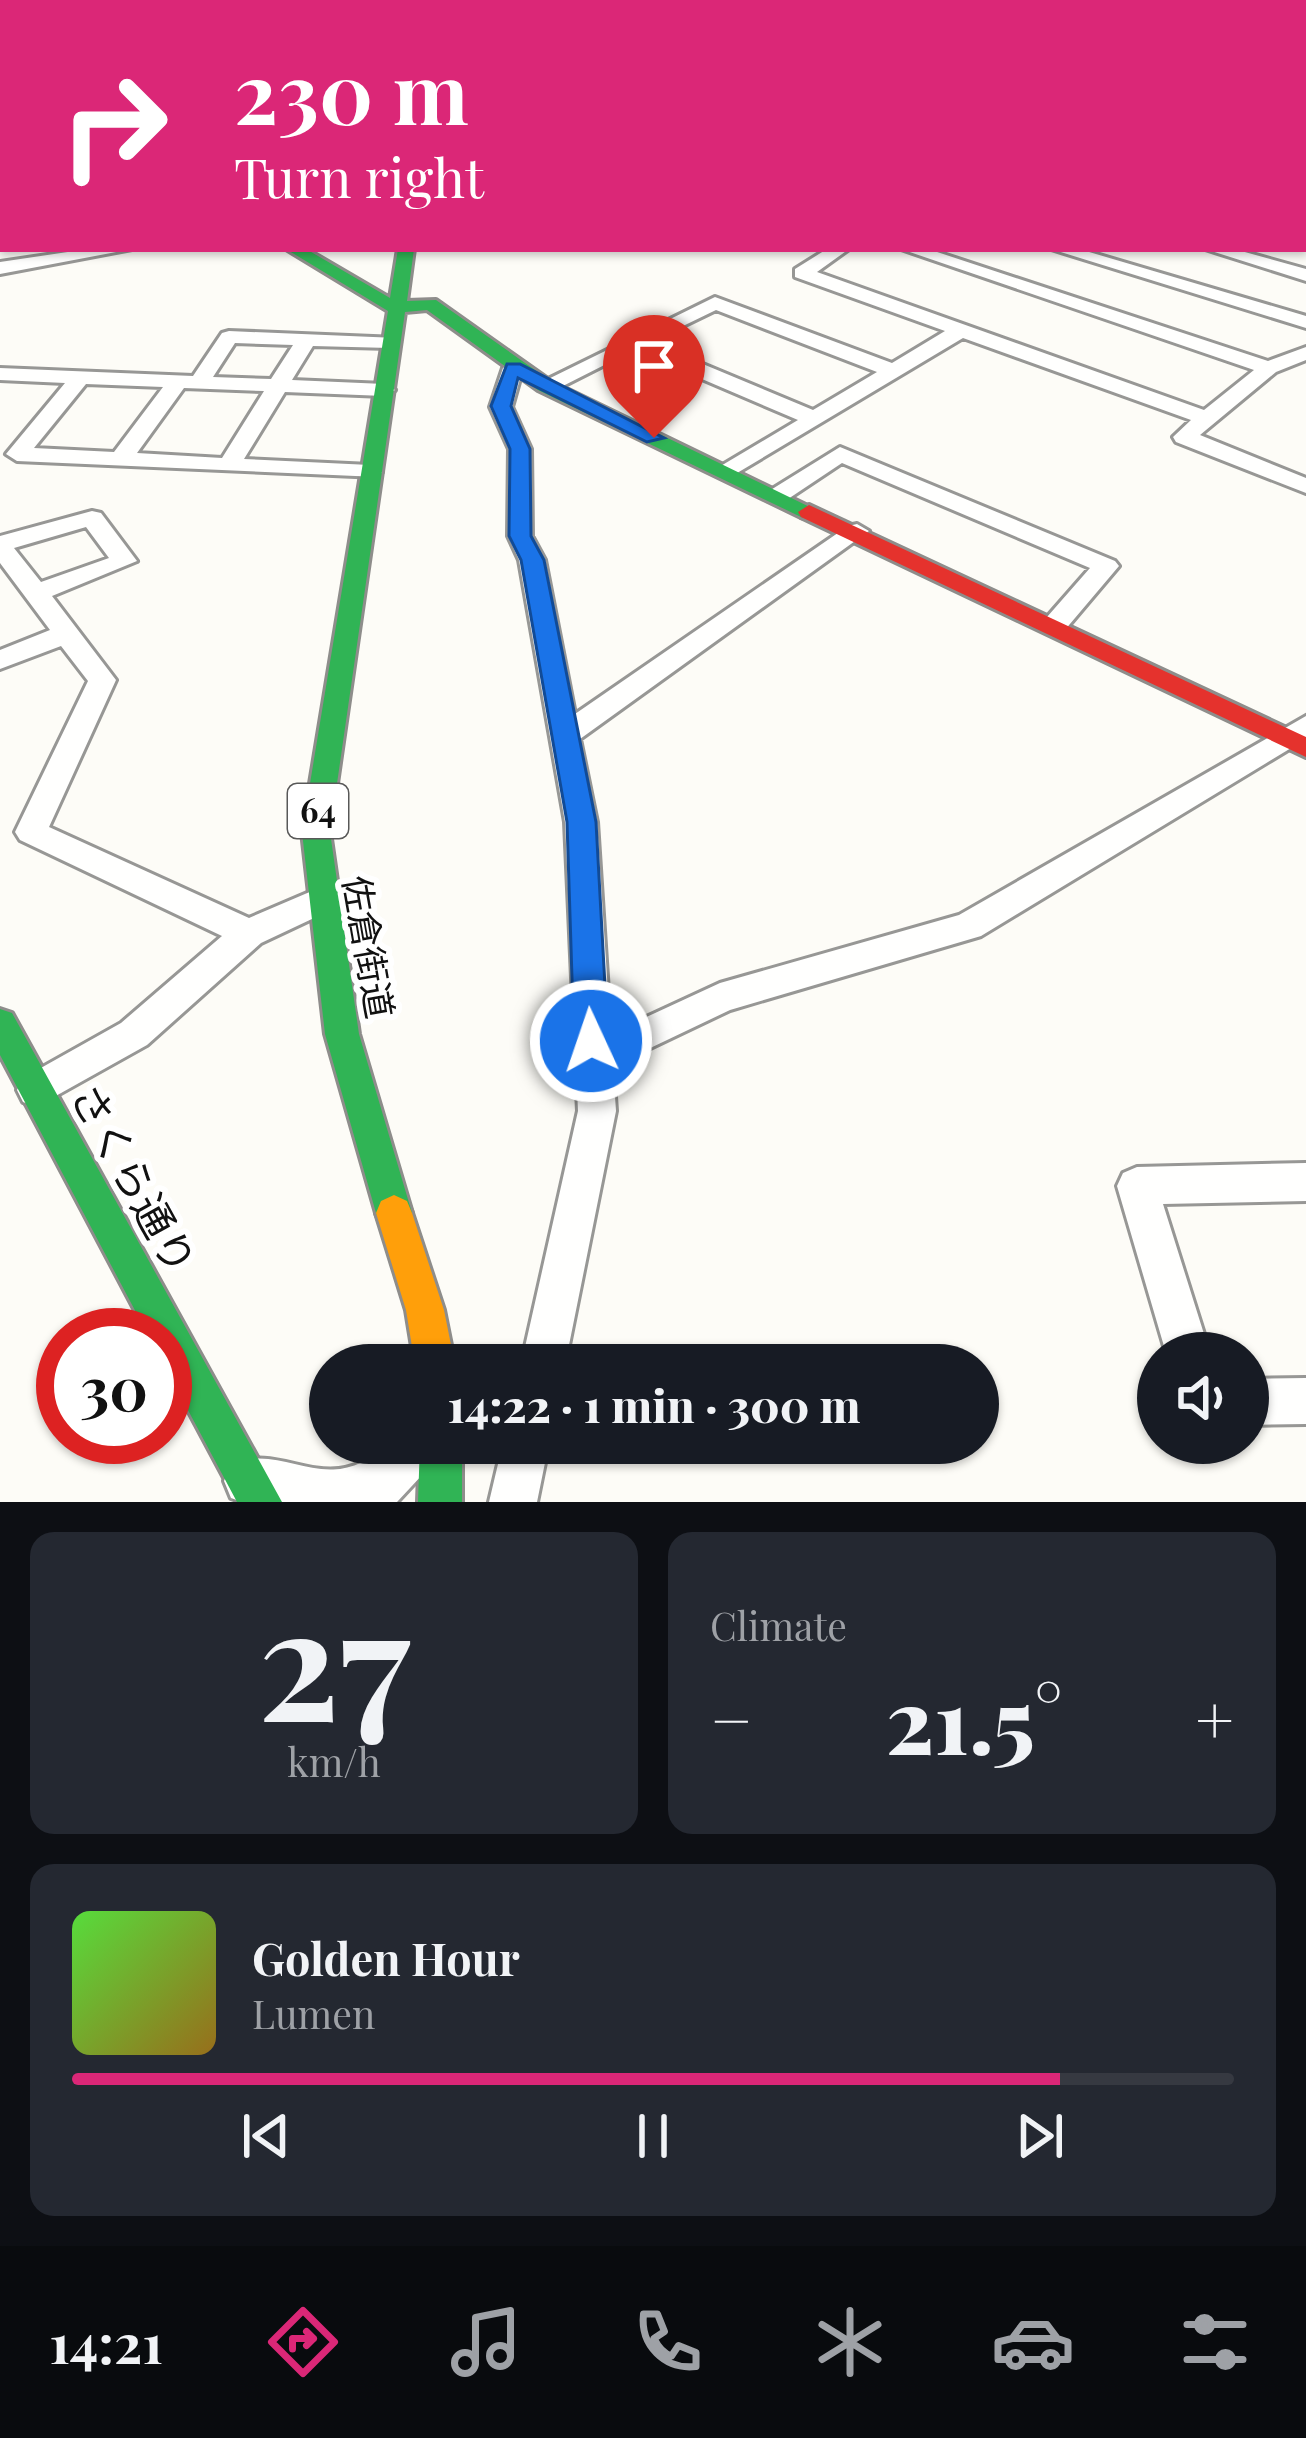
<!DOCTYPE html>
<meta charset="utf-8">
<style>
body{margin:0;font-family:"Playfair Display","Noto Sans JP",serif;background:#242831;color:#f1f3f6;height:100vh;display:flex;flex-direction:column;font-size:45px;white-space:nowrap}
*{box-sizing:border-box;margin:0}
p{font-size:39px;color:#9ea1a6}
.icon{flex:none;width:66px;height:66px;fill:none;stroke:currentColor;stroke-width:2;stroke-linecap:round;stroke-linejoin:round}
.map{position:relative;height:1502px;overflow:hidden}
.details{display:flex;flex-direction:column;gap:30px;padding:30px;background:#0d0f14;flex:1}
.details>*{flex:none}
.top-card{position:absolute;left:0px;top:0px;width:1308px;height:252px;box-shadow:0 3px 9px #0004;background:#db2777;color:#fff;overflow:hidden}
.controls{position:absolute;left:1137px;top:1332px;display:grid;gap:24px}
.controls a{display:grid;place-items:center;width:132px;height:132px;border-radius:50%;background:#171b24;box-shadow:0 3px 9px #0004;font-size:60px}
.speed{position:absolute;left:36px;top:1308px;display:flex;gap:24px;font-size:60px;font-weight:700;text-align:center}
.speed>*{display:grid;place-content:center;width:156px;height:156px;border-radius:50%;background:#171b24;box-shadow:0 3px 9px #0004;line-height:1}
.speed .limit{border:18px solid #d22;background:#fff;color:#111}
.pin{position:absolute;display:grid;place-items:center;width:102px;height:102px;color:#fff;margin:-123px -51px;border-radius:50% 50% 50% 0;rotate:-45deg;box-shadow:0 0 12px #0007}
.pin .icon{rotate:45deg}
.me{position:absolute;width:132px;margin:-66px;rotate:357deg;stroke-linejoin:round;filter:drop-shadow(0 0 9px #0008)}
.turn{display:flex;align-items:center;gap:42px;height:252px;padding:0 36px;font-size:54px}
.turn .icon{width:156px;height:156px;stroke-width:2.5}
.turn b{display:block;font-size:84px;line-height:102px}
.big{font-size:90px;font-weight:800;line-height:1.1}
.details .widget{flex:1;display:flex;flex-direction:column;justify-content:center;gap:18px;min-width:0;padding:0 42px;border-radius:24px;background:#242831}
.details .dial{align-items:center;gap:0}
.dial b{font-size:156px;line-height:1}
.song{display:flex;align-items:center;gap:36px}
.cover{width:144px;height:144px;border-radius:18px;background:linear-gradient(135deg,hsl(110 70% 55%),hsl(40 70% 35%))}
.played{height:12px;border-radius:6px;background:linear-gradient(90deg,#db2777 85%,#363941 85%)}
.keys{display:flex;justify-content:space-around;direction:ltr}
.heat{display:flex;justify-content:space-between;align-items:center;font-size:66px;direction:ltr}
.details .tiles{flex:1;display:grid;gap:30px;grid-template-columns:1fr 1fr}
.widget:last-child{grid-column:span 2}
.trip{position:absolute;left:309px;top:1344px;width:690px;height:120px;border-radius:60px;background:#171b24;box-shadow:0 3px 9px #0004;font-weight:800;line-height:120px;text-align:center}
.dock{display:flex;height:192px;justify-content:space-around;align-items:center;background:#090b0e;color:#9ea1a6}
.dock .icon{width:84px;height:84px}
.dock .current{color:#db2777}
.dock b{font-size:54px;color:#f1f3f6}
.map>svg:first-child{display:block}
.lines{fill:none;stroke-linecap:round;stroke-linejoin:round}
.street-casing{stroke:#979795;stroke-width:6}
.fast-casing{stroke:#8e8d8b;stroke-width:6}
.slow-casing{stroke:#8e8d8b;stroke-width:6}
.jam-casing{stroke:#8e8d8b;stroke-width:6}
.street{fill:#fffffe;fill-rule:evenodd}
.fast{fill:#30b455;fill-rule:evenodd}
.slow{fill:#ff9f0a;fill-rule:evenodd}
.jam{fill:#e5322d;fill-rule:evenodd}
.route{fill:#1a73e8;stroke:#114b97;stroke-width:3}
.labels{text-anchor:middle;stroke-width:12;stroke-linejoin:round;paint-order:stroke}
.shield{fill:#fff;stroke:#585858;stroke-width:3}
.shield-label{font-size:33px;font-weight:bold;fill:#111}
.street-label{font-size:36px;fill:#111;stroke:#fff}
.near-street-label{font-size:42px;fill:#111;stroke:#fff}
</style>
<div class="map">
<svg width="1306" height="1502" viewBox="0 0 1306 1502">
<rect width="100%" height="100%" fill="#fdfcf7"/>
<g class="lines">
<defs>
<path id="street" d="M452,0H469L472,3H455Z
M524,0H542L545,3H527Z
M600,0H617L620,3H603Z
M704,0H725L728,3H707Z
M847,0H861L863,3H849Z
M1005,0H1026L1029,3H1008Z
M1187,0H1204L1207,3H1190Z
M1305,27H1306V35H1305Z
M3,30V38L0,39V31Z
M0,59H3V67H0Z
M1305,82H1306V90H1305Z
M1305,109H1306V117H1305Z
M1305,150H1306V160H1305Z
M0,160H3V170H0Z
M1305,176H1306V186H1305Z
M1305,201H1306V211H1305Z
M1305,227H1306V237H1305Z
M88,249H132L0,274V262Z
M827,249H849L817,272L1204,410L1254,370L901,249H928L1268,361L1306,347V360L1276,372L1200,435L1306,478V493L1176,442L1173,437L1191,420L963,338L727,479L715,472L719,467L798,420L634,350L553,391L534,386L715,297L892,363L945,331L795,277V269ZM716,310L877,372L813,410L650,342Z
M1051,249H1079L1306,316V328Z
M1205,249H1234L1306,269V281Z
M229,331L397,338L400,342L390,348L313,346L292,380L384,384L395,390L384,396L285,392L244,459L370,465L382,472L378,477L17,461L6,454L65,383L0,380V368L193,376L222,333ZM235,343L293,345L271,379L213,377ZM86,384L163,387L114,452L34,448ZM184,388L264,391L222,458L137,453Z
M513,362L523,368L512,407L531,449L532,536L545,560L575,714L848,526L857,524L869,531L580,739L597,822L610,1023L640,1020L720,983L959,915L1306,716V739L981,936L730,1010L644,1051L612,1054L616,1111L565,1365H521L578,1111L565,822L519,560L508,536L509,449L490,407L503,368Z
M840,447L1115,561L1119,566L1064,631L1054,633L1040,625L1090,568L842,463L785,501H769V491Z
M92,511L101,513L137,561L52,596L116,680L49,827L249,918L319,888L331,892L336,901L331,910L261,943L147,1045L36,1107L23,1102L17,1090L23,1078L121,1023L222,936L20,840L15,832L88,681L61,646L0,669V650L50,630L0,563V536ZM86,527L109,558L41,582L14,548Z
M1306,1163V1201L1163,1204L1210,1353H1166L1117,1186L1123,1173L1137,1167Z
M1306,1378V1424L1248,1425V1379Z
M389,1443H444L437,1459L397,1502H242L231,1498L224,1481L231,1464C288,1441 326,1502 389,1443Z
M503,1443H549L537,1502H489Z"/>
<path id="fast" d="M1305,48H1306V56H1305Z
M286,249H306L390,298L398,249H414L407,301L436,300L552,382L820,512L809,519L801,517L538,390L427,310L405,312L330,832L359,1034L412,1213L407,1225L394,1231L381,1225L376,1213L325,1034L302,832L388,311Z
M0,1009L12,1013L282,1502H237L165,1367V1335H148L0,1055Z
M420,1443H462V1502H418Z"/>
<path id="slow" d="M394,1195L407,1201L412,1213L444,1310L455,1365H415L406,1310L376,1213L381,1201Z"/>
<path id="jam" d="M6,0H23L3,4Z
M809,505L1306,737V757L801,517L798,512Z"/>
</defs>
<!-- street casing -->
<use href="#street" class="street-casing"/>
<!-- fast casing -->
<use href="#fast" class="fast-casing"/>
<!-- slow casing -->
<use href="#slow" class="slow-casing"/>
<!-- jam casing -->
<use href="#jam" class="jam-casing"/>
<!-- street -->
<use href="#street" class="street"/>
<!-- fast -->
<use href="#fast" class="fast"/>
<!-- slow -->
<use href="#slow" class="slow"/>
<!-- jam -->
<use href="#jam" class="jam"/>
</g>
<!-- route -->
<path class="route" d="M507,364H520L664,438L647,442L518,378L511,406L530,449L531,536L544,560L596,822L608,1041L603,1051L591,1055L579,1051L574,1041L567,822L521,560L509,536L510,449L491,406Z"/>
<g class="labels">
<!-- shield labels -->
<rect class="shield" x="288" y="784" width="60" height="54" rx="9"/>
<g class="shield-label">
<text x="318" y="823">64</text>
</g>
<!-- street labels -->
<g class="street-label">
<text transform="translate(368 947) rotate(80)" y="13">佐倉街道</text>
</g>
<!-- near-street labels -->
<g class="near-street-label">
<text transform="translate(133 1179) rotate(61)" y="15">さくら通り</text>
</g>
</g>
</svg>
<div class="controls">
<a><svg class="icon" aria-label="sound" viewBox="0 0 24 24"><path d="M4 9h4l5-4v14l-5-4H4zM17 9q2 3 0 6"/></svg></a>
</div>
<div class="speed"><div class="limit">30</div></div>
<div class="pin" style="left:654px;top:438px;background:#d93025"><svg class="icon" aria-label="arrive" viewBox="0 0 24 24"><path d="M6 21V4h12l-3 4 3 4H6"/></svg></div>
<svg class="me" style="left:591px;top:1041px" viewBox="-20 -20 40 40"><circle r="17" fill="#1a73e8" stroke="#fff" stroke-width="3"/><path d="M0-11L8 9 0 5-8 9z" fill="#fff"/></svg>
<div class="trip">14:22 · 1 min · 300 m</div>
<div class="top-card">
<div class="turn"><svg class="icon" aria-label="right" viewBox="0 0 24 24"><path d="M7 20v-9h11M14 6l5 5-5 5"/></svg><div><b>230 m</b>Turn right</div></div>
</div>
</div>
<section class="details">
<div class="tiles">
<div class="widget dial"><b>27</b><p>km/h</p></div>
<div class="widget"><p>Climate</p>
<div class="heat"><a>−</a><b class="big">21.5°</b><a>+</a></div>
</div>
<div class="widget">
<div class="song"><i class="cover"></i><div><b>Golden Hour</b><p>Lumen</p></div></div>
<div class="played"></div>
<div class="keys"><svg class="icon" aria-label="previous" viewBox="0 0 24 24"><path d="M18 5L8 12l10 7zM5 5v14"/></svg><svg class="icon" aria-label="pause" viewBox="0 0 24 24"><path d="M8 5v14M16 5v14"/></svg><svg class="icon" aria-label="next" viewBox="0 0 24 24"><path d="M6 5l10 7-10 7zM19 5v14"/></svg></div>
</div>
</div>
</section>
<nav class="dock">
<b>14:21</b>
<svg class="icon current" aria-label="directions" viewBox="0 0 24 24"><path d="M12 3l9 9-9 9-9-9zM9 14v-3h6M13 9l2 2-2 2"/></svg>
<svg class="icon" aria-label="music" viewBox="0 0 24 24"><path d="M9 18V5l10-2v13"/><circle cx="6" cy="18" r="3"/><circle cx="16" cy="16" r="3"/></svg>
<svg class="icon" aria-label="phone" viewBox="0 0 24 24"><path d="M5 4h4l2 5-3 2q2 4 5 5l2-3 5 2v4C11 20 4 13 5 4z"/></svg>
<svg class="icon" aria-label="climate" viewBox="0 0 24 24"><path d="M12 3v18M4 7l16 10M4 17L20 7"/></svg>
<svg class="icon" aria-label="car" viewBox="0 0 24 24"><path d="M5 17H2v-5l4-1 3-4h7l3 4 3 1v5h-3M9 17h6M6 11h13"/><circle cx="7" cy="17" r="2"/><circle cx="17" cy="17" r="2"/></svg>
<svg class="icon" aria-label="filters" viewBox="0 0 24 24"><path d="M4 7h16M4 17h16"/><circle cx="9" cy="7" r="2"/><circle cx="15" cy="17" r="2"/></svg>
</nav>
